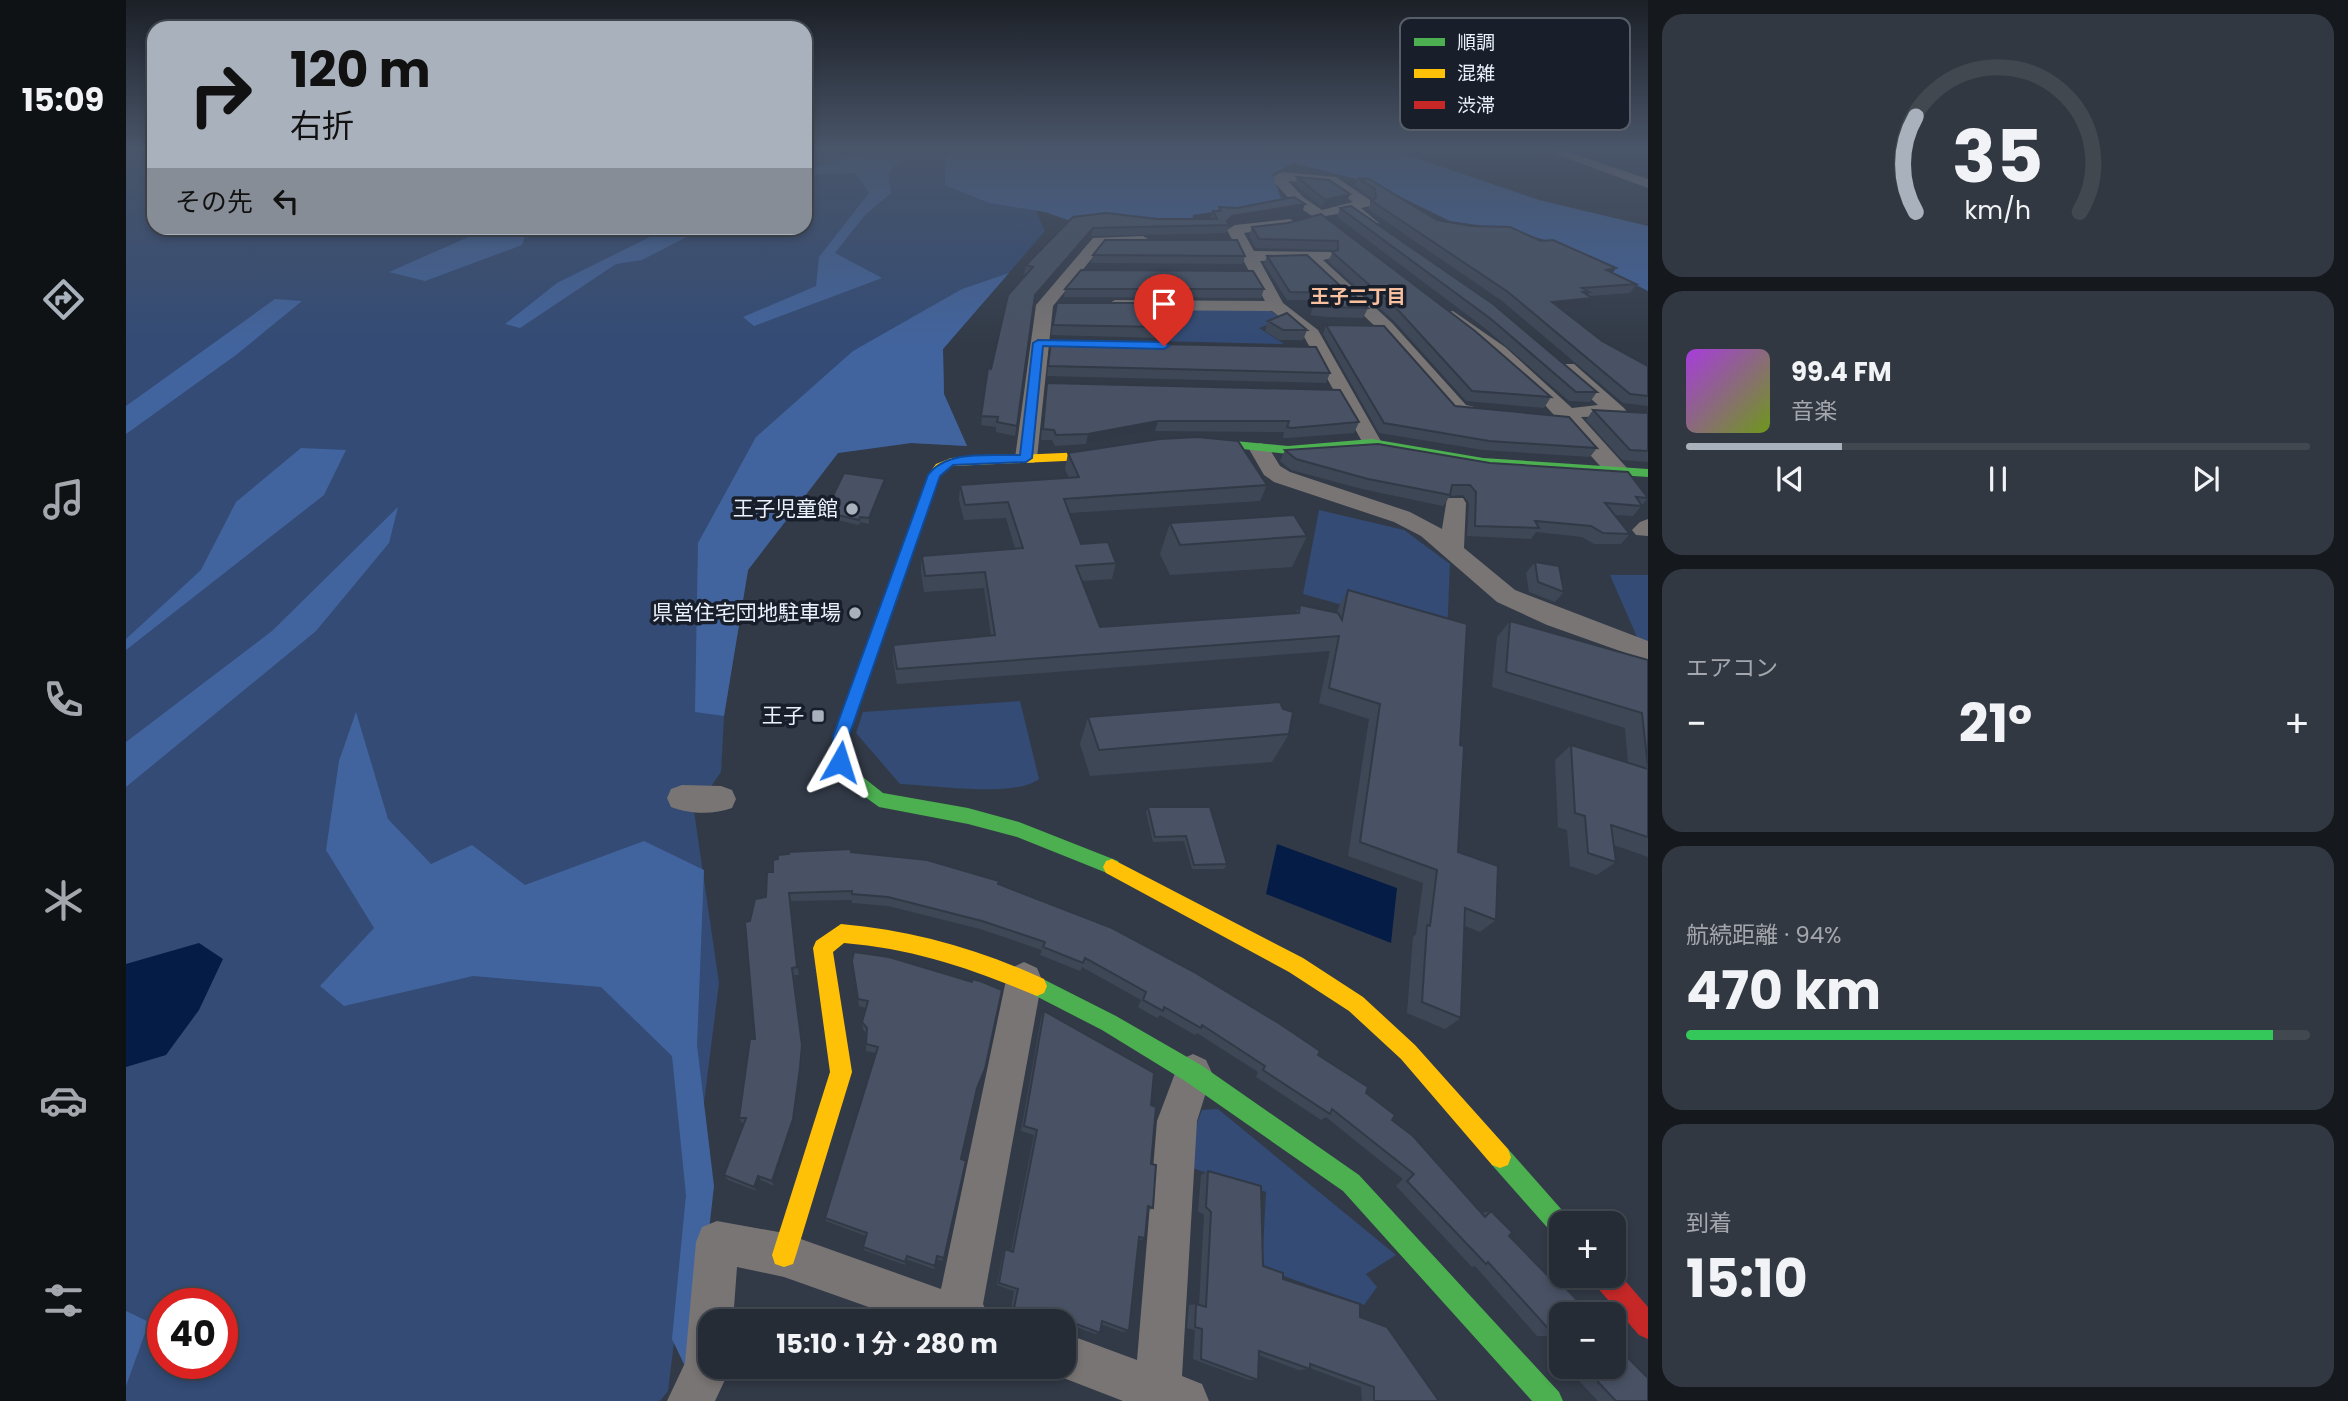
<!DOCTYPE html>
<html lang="ja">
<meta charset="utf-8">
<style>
body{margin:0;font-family:Poppins,"Noto Sans JP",sans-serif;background:#323841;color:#f1f3f6;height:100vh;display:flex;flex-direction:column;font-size:26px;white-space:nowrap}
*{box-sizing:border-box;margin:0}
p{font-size:23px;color:#a4a7ad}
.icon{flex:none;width:38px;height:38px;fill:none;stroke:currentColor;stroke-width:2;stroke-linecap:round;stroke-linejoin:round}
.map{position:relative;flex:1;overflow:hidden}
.side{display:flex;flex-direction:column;gap:14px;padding:14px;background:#15181d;width:700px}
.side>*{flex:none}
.guide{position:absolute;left:21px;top:21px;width:665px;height:214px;border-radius:21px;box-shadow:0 4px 10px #0003,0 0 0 2px #424850;background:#a9b1bd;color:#111;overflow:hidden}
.buttons{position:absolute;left:1423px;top:1211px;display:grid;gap:14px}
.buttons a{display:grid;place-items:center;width:77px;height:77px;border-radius:14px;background:#262c35;box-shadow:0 4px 10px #0003,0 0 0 2px #424850;font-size:35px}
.speed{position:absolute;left:21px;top:1288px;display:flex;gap:14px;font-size:35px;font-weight:700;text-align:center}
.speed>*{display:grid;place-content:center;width:91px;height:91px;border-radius:50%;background:#262c35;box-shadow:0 4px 10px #0003,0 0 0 2px #424850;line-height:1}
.speed .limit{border:10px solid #d22;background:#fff;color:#111}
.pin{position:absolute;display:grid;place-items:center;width:60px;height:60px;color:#fff;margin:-72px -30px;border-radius:50% 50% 50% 0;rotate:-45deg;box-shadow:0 0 7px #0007}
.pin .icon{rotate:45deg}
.me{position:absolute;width:77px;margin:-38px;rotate:6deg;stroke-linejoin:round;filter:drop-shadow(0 0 5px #0008)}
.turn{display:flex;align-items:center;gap:24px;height:147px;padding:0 28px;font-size:32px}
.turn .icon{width:91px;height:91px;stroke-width:2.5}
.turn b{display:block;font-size:49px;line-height:60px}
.then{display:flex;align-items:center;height:66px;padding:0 28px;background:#0003;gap:14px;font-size:26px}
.big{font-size:52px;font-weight:700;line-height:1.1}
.side .card{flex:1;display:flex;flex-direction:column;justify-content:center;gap:10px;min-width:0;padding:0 24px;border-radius:21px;background:#323841}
.side .dial{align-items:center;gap:0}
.dial svg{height:182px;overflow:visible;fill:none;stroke:#424850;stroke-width:7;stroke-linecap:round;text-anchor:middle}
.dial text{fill:#f1f3f6;stroke:none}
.song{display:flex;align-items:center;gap:21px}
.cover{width:84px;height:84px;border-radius:10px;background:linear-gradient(135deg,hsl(280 70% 55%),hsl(80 70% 35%))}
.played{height:7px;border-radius:4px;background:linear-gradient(90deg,#a9b1bd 25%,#424850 25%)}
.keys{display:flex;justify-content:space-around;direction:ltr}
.heat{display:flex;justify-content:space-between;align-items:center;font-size:38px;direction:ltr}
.charge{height:10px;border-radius:5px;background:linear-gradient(90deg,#34c759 94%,#424850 0)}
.trip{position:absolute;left:572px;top:1309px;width:378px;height:70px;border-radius:21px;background:#262c35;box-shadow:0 4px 10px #0003,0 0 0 2px #424850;font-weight:700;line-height:70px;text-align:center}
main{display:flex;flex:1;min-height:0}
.dock{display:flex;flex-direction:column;width:126px;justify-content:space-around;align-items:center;background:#0f1215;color:#a4a7ad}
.dock .icon{width:49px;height:49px}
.dock .current{color:#a9b1bd}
.dock b{font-size:32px;color:#f1f3f6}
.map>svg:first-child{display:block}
.green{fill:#334b75;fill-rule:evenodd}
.forest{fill:#42649e}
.water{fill:#051d46}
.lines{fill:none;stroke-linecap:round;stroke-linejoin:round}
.street{fill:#797574;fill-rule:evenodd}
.fast{fill:#4caf50;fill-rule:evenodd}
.slow{fill:#ffc107;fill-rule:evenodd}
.jam{fill:#c62828;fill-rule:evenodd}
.wall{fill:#3e4756}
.shaded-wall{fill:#323946}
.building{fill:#485264;stroke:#323946;stroke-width:2}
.route{fill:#1a73e8;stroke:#114b97;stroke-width:2}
.poi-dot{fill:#a9b1bd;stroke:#181f2b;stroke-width:2.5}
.labels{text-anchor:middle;stroke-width:7;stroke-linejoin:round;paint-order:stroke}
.far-neighbourhood-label{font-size:19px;font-weight:bold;fill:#f9c09f;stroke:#181f2b}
.poi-label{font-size:21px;fill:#e9f1fd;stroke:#181f2b;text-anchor:end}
.key{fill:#181f2b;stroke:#575e6a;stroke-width:2}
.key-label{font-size:19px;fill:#e9f1fd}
</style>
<main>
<nav class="dock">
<b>15:09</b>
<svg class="icon current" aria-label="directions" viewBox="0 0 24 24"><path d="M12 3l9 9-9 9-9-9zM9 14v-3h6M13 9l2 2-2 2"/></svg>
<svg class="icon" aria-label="music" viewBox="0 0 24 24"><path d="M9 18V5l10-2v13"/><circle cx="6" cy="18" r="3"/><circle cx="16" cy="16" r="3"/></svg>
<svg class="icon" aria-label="phone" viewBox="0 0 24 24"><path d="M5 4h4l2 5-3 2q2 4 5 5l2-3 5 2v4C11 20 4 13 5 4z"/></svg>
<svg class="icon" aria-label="climate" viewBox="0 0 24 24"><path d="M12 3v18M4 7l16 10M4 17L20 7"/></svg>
<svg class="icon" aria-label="car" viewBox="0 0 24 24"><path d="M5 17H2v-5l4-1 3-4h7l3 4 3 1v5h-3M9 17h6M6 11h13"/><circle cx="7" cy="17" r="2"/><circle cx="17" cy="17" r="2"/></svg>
<svg class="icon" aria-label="filters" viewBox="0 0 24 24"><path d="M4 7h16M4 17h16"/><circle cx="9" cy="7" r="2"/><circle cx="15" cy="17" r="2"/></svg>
</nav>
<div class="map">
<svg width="1522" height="1401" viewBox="0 0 1522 1401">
<rect width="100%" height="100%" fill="#323a47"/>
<!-- green -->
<path class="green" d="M0,149H28V228H679V149H900L899,187L919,231L817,349L818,394L841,446L785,443L712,453L622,570L598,716L595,772L568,811L593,983L542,1391L534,1401H0ZM37,1304H96V1363H37Z
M1021,308L1141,309L1158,319L1133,328L1158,344L1034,341Z
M1193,510L1278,530L1324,564L1321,634L1177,594Z
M1484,575H1522V646L1514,644Z
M894,701L913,779C889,798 806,785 774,784L730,733L737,712Z
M1092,1109L1270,1255L1240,1274L1251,1287L1238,1305L1136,1268L1140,1192L1063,1167L1068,1131L1076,1110Z"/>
<!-- forest -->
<path class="forest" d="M746,149H785L762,173L765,193L739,215L709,253L756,278L628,326L617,317L690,286L693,257L743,193L729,173L679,175V167L701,164Z
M834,149H1263L1413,200L1522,226V291L1427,242L1379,229L1324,221L1246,183L1167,163L1146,174L1156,201L1067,215L1066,222L1042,224L990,215L942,220L919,212L863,203L819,185V156Z
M363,228H402L396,245L299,281L263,272Z
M542,228H578L516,260L490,264L394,328L379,324L431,283Z
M883,273L817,349L818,394L841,446L785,443L712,453L622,570L598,716L569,712L572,543L630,437L727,351L836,289Z
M149,299L176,301L110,355L0,434V406Z
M175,448L220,450L198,495L0,650V639L75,570L110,502Z
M272,507L263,543L190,631L0,787V742L146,631Z
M230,712L262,819L305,864L346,845L399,885L518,841L578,870L571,1045L588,1186L566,1381L546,1339L560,1195L546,1056L475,987L347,976L218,1006L194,986L248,928L200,850L213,761Z
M0,1311L23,1322L0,1386Z"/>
<!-- water -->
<path class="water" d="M1151,844L1271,888L1265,943L1140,894Z
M73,943L97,959L73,1010L40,1055L0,1067V964Z"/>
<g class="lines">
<!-- street -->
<path class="street" d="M1416,149H1433L1522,179V188Z
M1156,172L1210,177L1244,200V206L1235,208L1253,223L1246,227L1222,212L1189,218L1167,203L1148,182V176ZM1162,181L1201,184L1227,202L1196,210L1177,197Z
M1164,219L1171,223L1169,226L1118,233L1128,251L1206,252V258L1197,260L1266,323L1340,405L1362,410L1365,414L1362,418L1355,420L1326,414L1254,331L1179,260L1134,261L1157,303L1192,330L1256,443L1253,447H1239L1176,333L1146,311L989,310L980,305L989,300L1139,301L1101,230L1109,225Z
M1017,236L1025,241L1022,244L976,246L927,306L911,458L908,463H892L889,458L910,305L967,238Z
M1327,311L1379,347L1446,408L1472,405L1434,372L1432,368L1434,364H1448L1498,408L1501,412L1498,416L1455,417L1501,468L1504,473L1501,478H1485L1408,393L1321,320L1318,316L1321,312Z
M1134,443L1141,445L1154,466L1164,472L1284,512L1316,529L1321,498H1337L1340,503L1338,548L1389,590L1522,641V661L1421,625L1371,602L1295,536L1268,522L1148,482L1138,475L1123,449Z
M1522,519V536L1510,535L1506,530L1514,522Z
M556,785L595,786L606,790L610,799L606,808C588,815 563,814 545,807L541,798L545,789Z
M898,962L911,968L916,980L857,1304L865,1321H782L658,1277L611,1267L607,1321H584V1367H605L589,1401H541L559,1363L570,1242L576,1227L591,1221L658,1233L815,1289L880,980L885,968Z
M1067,1054L1080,1060L1086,1073L1071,1121L1056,1376L1076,1384L1083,1401H997L922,1372L920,1367H938V1333L1011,1360L1031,1121L1054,1060Z"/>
<!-- fast -->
<path class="fast" d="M1066,437L1162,446L1246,439L1357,458L1522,469V477L1357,466L1246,447L1162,454L1062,443V439Z
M764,594L771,599L723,736L722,760L733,774L757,793L842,808L893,822L992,861L995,867L992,873L986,875L891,837L842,824L753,807L721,784L706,762L707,736L757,599Z
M911,976L990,1016L1075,1065L1233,1175L1433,1392L1437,1401H1406L1217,1191L1059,1081L976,1030L904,993L901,986L904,979Z
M1374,1146L1382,1149L1443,1218L1446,1223H1435V1238L1427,1234L1366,1165L1363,1157L1366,1149Z"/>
<!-- slow -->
<path class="slow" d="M992,446L996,447V453L960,460L827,466L818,470L814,475L771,599L769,603H759L757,599L802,475L810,464L825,458L960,452Z
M986,859L1177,958L1237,997L1289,1045L1382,1149L1385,1157L1382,1165L1374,1168L1366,1165L1275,1059L1223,1011L1163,972L980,873L977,867L980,861Z
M715,924C786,930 853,949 918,979L921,986L918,993L911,996C846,969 789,949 718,943L707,952L726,1072L670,1255L667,1264L658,1267L649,1264L646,1255L704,1072L687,948L690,941Z"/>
<!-- jam -->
<path class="jam" d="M1488,1268L1522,1307V1339L1513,1335L1469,1285L1466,1276H1488Z"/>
</g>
<!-- wall -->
<path class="wall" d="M1171,177L1224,194L1221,201L1196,207L1169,184Z
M1232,178L1311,220L1487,273L1510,284L1504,293L1463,296L1460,307L1436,310L1476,341L1522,366V406L1497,403L1376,301L1242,209L1246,201L1245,198L1229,186Z
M1093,207L1176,213L1104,224L1100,233L965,236L907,305L889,436L870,432V427L855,425L862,368L865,369L900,274H898L900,265L947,217L1032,219H1084L1087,211H1092Z
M1214,208L1471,392L1464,402L1443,401L1360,329L1211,217Z
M1195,214L1425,397L1418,408L1340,401L1268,321L1202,261L1208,250L1130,248L1123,236L1126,227L1162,223Z
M967,255L1119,256L1117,264L965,263Z
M1141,256L1222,293L1220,296L1242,308L1237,318L1201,317L1184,315L1188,305L1205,300H1161L1138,264Z
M939,289H1138L1135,298L938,297Z
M931,303L1035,327L1032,338L925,335Z
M1142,321L1181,330L1177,340H1153L1139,331Z
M1200,325L1329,406L1471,448L1464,457L1357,450L1253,433L1197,334Z
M925,342L1204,373L1200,383L921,376Z
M921,383L1233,422L1228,433L1162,438H1157L1158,432L1029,431L960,444L929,446L926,440H915Z
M1467,410L1522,413V462L1496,460L1460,420Z
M1159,450L1522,498L1507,516L1489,515L1504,534L1495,544H1468L1456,537L1410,532L1405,539L1341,536L1343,503L1337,495L1324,496L1317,506L1236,489L1165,470L1154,461Z
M942,453L1141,485L1134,501L944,513L955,544L990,563L986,579L956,581L974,627L1170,613L1174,605L1211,613L1213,606L1222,590L1334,745L1332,852L1370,920L1354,932L1339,926L1335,1018L1319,1029L1281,1013L1287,937L1290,934L1297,883L1222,856L1243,719L1193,703L1204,651L771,684L767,660V645L865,635L858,588L798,592L795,571L796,556L889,548L880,518L838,520L833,500L834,485L943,478L939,469Z
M759,484L743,524L734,522L733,525L699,517V512Z
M1044,523L1181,536L1166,567L1044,575L1034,554Z
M1409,562L1438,592L1429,602L1403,592L1400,573Z
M1384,621L1522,660V857L1488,845L1490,862L1471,875L1444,866L1441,830L1432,827L1429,760L1445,745L1502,763L1499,728L1366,687L1371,637Z
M962,717L1163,734L1146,762L964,776L954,744Z
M1022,807L1101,864L1098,869H1066L1058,841L1027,842L1020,812Z
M725,852L872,884L1192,1055L1240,1093L1356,1213L1365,1211L1383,1236L1420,1274L1425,1273L1435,1314V1353L1420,1336H1411L1349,1266L1346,1267L1270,1186L1277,1179L1200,1117L1195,1120L1130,1077L1132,1072L1071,1033L1069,1035L1034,1015L1031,1018L1012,1007L1015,1000L956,967L954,971L914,955L916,950L854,929L762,906L726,903V900L665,901L673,975H668L677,1052L676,1074L669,1125L648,1186L635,1180L631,1191L602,1180L598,1175L618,1123H616L613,1118L629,1039L624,921L640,897L647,872Z
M726,961L859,1069L850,1091L835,1159L818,1258L816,1261L811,1259L808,1269L780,1259L779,1265L738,1250L737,1247L740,1236L700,1221L699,1218L750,1053L740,1051V1034L737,1029L736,1022L740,1008L733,1006Z
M918,1011L1025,1105L1027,1208L1022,1211L1019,1238L1012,1241L1003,1331L997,1332L975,1324L974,1333L969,1334L940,1323V1326H938V1321H919L885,1309L888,1291L871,1285L877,1252L879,1249L885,1251L908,1135L895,1131L915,1018Z
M1082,1171L1137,1266L1157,1279L1234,1317L1313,1401H1236L1235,1387L1184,1368V1369L1173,1370L1133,1355L1132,1380H1123L1067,1359L1069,1330L1061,1328L1063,1305L1070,1304L1073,1305L1078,1215L1072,1211L1075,1175Z
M1448,1367H1488L1522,1401H1472L1454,1382L1458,1377Z"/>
<!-- shaded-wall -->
<path class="shaded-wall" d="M1224,194L1221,201L1196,207L1199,200Z
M1179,204L1176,213L1104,224L1102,226L1101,221L1106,216Z
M967,228L965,236L907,305L909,295Z
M1490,268L1484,277L1480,270Z
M1457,292H1463L1458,298H1466L1460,307L1420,312L1426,302Z
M1032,421L1029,431L960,444L962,434Z
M759,479V484L743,524V518Z
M663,893L665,901L673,975L671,967Z
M666,968L677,1052L676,1074L669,1125L648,1186L646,1181Z
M632,1176L635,1180L631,1191L628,1187Z"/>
<!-- building -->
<path class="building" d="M1171,177L1203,180L1224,194L1199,200Z
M1232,178L1243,179L1311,220L1345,226L1384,227L1415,241L1427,240L1490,268L1480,270L1510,284L1456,288L1463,292H1457L1466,298L1426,302L1476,341L1522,366V396L1504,394L1382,292L1246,201L1250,197L1249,189Z
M1168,197L1179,204L1106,216L1101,221L1103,225L967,228L909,295L891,426L871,422L872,417L855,416L862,368L865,369L882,295L907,267L900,265L947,217L980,213L1032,219H1091L1087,211H1095L1093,207L1111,208Z
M1225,206L1367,304L1471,392H1450L1365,319L1214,208Z
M1195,214L1349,331L1425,397L1346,391L1273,311L1206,252L1212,250V241L1133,239L1126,227L1162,223Z
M979,240H1111L1119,256L967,255Z
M1181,255L1222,293L1164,292L1141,256Z
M955,270L1127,271L1138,289H939Z
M1227,294L1242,308L1205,307L1188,305Z
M931,303H1025L1035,327L927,325Z
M1161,313L1181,330H1157L1142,321Z
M1200,325L1258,326L1329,406L1443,417L1471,448L1363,441L1258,423Z
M925,342L1190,347L1204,373L922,366Z
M921,383L1214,390L1233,422L1166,428L1161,427L1163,421H1032L962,434L930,435L928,430L917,429Z
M1467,410L1522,413V451L1504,450Z
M1072,437L1112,441L1141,485L938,499L955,544L982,542L990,563L950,566L974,627L1173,613L1174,605L1212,613L1216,620L1222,590L1341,624L1334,745L1338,746L1332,852L1372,866L1370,920L1339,908L1335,1018L1296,1002L1301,925L1304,926L1311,870L1234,842L1254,704L1203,688L1213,636L771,669L767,645L869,635L859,572L799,576L796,556L897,548L882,502L839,505L834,485L953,477L942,453L1034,439Z
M1252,444L1364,463L1502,472L1522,498L1510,497L1516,506L1479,503L1504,534L1477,533L1465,526L1409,521L1413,528L1349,526L1350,492L1344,485H1326L1324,495L1242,479L1170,459L1159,450Z
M718,473L759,479L743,518L734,517L733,520L699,512Z
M1168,515L1181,536L1054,545L1044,523Z
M1409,562L1433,566L1438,592L1412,582Z
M1384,621L1522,660V767L1516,713L1380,672Z
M1154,702L1157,709L1167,712L1163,734L973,750L962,717Z
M1445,745L1522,769V837L1485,825L1490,862L1462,853L1459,816L1449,813Z
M1022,807H1084L1101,864L1068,865L1060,836L1029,837Z
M725,849V852L801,860L873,881L872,884L986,928L1068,972L1154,1024L1194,1051L1192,1055L1242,1087L1240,1093L1269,1115L1266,1120L1287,1136L1359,1217L1365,1211L1386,1232L1383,1236L1423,1277L1425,1273L1452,1301L1449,1305L1458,1314H1435V1334L1432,1330L1428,1335L1362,1262L1360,1264L1281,1181L1288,1174L1206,1109L1204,1114L1137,1070L1139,1066L1076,1025L1075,1028L1038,1007L1037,1011L1017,1000L1020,992L959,958L957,963L917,947L919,942L856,921L762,897L726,894V891L663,893L671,967L666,968L676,1045L674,1068L667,1119L646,1181L632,1176L628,1187L598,1175L620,1118H613L624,1039H629L619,922L624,921L629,899L640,897L641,872H647V860L652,859V855L663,854L662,852Z
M728,952L763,957L846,982V979L854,981L876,990L859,1069L851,1088L835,1159L840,1161L818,1258L811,1256L809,1266L781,1256L779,1262L737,1247L741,1233L699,1218L752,1047L740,1044L741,1028L736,1022L742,1001L732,999L726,961Z
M918,1011L1028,1073L1025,1105L1030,1107L1025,1164L1030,1165L1027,1208L1022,1206L1019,1238L1013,1237L1003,1331L976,1321L974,1333L940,1320V1326L938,1325V1321H927L888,1308L892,1289L873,1283L879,1249L887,1252L911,1130L898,1126Z
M1082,1171L1135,1186L1137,1266L1157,1273V1279L1234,1304V1317L1261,1327L1313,1401H1248V1387L1184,1364V1369L1133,1351L1132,1380L1075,1359L1076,1329L1069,1327L1070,1304L1080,1307L1085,1212L1080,1207Z
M1488,1344L1522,1378V1401H1490L1472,1382L1475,1377L1466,1367H1488Z"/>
<!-- sky -->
<linearGradient id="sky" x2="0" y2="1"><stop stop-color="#1c2027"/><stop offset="0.43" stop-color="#495569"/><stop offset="1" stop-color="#495569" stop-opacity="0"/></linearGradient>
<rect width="1522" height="345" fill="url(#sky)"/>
<!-- route -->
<path class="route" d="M912,340L1038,342L1043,346L1038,349L917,346L906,458L900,462L827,465L814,476L723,736L720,767H708L707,736L802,475C821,449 864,456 894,455L907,343Z"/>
<!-- markers -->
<g class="poi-dot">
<circle cx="726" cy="509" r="7"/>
<circle cx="729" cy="613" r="7"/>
<rect x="685" y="709" width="14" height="14" rx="3.5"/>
</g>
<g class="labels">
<!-- far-neighbourhood labels -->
<g class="far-neighbourhood-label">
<text x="1232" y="303">王子二丁目</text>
</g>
<!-- poi labels -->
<g class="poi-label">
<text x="712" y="516">王子児童館</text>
<text x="715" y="620">県営住宅団地駐車場</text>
<text x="678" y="723">王子</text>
</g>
</g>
<!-- legend -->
<rect x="1274" y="18" width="230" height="112" rx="10" class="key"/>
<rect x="1288" y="38" width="31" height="8" fill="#4caf50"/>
<rect x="1288" y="69" width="31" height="9" fill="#ffc107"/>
<rect x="1288" y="101" width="31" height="8" fill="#c62828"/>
<g class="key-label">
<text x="1331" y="49">順調</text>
<text x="1331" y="80">混雑</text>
<text x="1331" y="112">渋滞</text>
</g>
</svg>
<div class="buttons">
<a>+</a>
<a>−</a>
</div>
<div class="speed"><div class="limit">40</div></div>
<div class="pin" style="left:1038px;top:346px;background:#d93025"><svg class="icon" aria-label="arrive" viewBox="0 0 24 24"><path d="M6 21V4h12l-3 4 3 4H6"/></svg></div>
<svg class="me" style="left:714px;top:762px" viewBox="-20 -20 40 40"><path d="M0-17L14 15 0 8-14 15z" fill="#1a73e8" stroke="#fff" stroke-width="4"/></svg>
<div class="trip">15:10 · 1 分 · 280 m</div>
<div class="guide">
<div class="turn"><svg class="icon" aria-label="right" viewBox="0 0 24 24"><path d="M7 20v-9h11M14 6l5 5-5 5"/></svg><div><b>120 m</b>右折</div></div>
<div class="then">その先<svg class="icon" aria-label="left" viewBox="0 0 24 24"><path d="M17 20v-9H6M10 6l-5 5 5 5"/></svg></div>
</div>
</div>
<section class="side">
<div class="card dial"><svg viewBox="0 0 100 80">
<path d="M14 69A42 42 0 1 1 86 69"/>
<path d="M14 69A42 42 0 0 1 14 27" stroke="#a9b1bd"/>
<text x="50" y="56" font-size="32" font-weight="700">35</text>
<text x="50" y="72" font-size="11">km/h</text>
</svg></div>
<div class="card">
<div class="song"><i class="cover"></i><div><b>99.4 FM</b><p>音楽</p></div></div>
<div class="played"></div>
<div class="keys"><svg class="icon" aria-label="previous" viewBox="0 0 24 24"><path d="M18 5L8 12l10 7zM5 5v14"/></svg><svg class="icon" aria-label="pause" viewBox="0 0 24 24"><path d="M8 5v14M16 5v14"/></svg><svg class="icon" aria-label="next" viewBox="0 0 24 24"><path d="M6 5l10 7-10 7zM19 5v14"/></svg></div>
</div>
<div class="card"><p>エアコン</p>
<div class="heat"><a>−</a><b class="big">21°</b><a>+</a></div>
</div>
<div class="card"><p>航続距離 · 94%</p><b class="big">470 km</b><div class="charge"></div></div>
<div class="card"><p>到着</p><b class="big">15:10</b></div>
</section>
</main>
